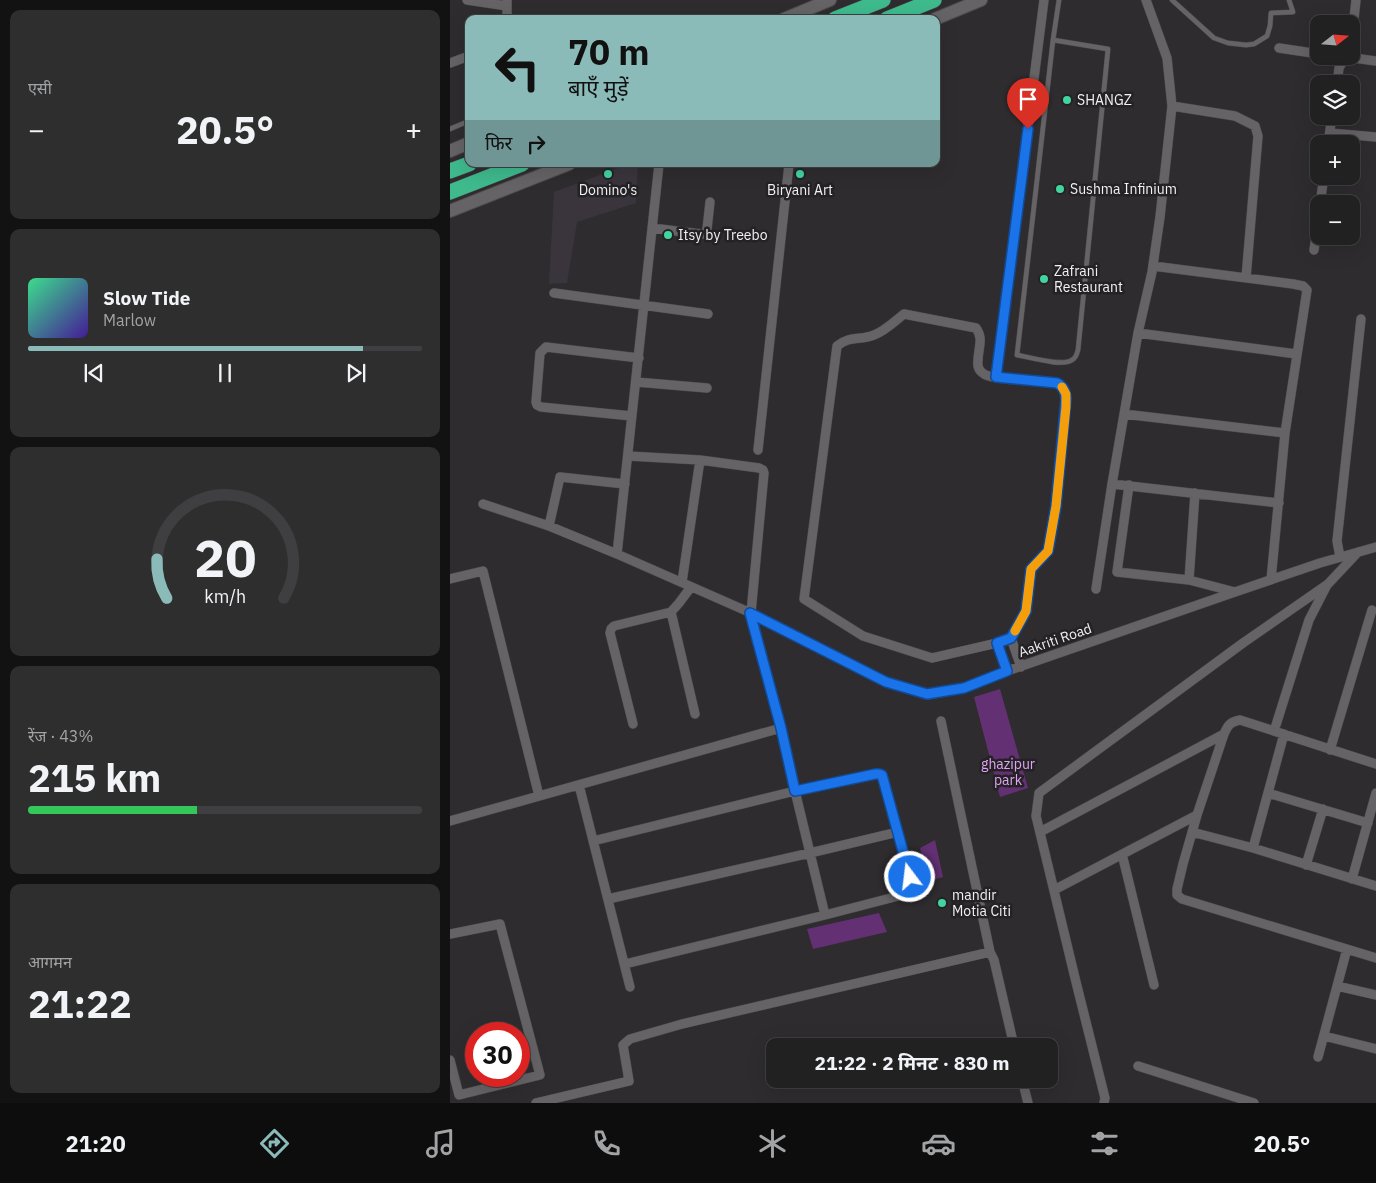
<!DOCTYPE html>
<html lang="hi">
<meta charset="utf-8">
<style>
body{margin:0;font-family:"IBM Plex Sans","Noto Sans Devanagari",sans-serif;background:#2e2e2f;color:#f1f3f6;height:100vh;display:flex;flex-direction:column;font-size:19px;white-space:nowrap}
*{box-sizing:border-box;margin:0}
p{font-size:16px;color:#a2a3a5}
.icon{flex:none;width:28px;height:28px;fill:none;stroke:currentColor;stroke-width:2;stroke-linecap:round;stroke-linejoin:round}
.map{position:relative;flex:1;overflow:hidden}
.details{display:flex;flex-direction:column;gap:10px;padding:10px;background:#131213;width:450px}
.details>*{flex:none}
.hud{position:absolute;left:15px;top:15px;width:475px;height:152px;border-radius:10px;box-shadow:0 5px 20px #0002,0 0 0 1px #3f3e40;background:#8bbbb9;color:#111;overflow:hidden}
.needle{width:32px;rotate:73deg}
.controls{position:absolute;left:860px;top:15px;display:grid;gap:10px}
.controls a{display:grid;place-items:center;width:50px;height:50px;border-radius:10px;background:#222122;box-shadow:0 5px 20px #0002,0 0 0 1px #3f3e40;font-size:25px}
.speed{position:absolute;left:15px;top:1022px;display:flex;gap:10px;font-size:25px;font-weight:700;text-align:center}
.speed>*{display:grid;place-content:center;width:65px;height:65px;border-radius:50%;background:#222122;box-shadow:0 5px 20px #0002,0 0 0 1px #3f3e40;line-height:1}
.speed .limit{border:8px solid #d22;background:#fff;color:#111}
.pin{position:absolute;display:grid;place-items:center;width:42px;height:42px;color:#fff;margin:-51px -21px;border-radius:50% 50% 50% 0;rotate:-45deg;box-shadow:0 0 5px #0007}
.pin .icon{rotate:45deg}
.me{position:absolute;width:55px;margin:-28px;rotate:345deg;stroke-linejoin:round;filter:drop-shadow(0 0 4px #0008)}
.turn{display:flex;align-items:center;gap:18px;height:105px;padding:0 20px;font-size:22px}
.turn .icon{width:65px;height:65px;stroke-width:2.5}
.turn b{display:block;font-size:35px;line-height:42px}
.then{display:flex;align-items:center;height:48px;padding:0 20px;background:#0003;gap:10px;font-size:19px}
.big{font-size:38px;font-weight:700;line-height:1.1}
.details .tile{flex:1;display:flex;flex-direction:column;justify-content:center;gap:8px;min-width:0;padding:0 18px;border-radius:10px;background:#2e2e2f}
.details .dial{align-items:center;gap:0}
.dial svg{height:130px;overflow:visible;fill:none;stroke:#3f3e40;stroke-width:7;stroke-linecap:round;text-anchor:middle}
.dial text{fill:#f1f3f6;stroke:none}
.song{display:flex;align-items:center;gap:15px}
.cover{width:60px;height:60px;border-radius:8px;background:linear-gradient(135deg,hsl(150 70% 55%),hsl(260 70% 35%))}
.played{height:5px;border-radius:2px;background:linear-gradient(90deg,#8bbbb9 85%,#3f3e40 85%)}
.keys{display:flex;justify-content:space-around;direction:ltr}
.heat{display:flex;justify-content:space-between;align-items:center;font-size:28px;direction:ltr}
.charge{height:8px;border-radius:4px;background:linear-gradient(90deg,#34c759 43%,#3f3e40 0)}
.trip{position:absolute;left:316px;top:1038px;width:292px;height:50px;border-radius:10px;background:#222122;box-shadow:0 5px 20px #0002,0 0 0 1px #3f3e40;font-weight:700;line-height:50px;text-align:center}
.dock{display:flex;height:80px;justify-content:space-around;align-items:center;background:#0e0d0e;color:#a2a3a5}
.dock .icon{width:35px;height:35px}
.dock .on{color:#8bbbb9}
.dock b{font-size:22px;color:#f1f3f6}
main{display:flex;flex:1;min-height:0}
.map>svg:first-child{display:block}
.built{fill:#3a353c}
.green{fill:#623073}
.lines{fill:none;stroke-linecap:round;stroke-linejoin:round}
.lane-casing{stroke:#4b4a4b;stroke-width:5.5}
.street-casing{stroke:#4b4a4b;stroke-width:10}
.secondary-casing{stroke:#4b4a4b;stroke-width:14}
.highway-casing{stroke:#4b4a4b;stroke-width:16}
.lane{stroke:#656365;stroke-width:4.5}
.street{stroke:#656365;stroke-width:9}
.secondary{stroke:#656365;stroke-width:12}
.highway{stroke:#3eba8d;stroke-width:15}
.route-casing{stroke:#114b97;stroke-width:12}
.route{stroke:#1a73e8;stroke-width:9}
.slow{stroke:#f59e0b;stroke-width:9}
.poi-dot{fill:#42d4a0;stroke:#242224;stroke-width:2}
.labels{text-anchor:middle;stroke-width:5;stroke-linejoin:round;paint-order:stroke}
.poi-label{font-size:14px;fill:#f2f1f2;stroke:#242224;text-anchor:start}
.street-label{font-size:14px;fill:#f2f1f2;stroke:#242224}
.park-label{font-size:14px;fill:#e0a5f5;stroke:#242224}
</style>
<main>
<section class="details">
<div class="tile"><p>एसी</p>
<div class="heat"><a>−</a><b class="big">20.5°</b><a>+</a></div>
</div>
<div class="tile">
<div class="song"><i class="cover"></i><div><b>Slow Tide</b><p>Marlow</p></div></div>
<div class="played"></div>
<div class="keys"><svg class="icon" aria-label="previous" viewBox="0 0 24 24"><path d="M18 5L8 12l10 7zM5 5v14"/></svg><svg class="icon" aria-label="pause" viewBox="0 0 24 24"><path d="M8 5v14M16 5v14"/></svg><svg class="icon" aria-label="next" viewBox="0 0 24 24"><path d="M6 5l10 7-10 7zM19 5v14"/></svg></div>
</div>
<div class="tile dial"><svg viewBox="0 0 100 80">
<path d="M14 69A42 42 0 1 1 86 69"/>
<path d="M14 69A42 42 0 0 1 8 45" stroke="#8bbbb9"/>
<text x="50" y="56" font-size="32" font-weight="700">20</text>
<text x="50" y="72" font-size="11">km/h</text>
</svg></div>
<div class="tile"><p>रेंज · 43%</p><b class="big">215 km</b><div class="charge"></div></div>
<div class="tile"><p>आगमन</p><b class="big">21:22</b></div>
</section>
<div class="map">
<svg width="926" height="1103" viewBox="0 0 926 1103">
<rect width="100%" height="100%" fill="#2e2c2e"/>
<!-- built -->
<path class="built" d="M179,164H188L186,203L127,222L117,283L99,284L104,192Z"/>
<!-- green -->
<path class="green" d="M550,689L578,788L550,797L524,697Z
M485,840L493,877L479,881L470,848Z
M429,913L437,932L363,949L357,929Z"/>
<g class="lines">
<defs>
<path id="lane" d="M722,0L764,38L778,43L796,45L804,44L817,36L820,26L821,13L843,12L839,0
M603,40L567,355C579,357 612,367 622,360C626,358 627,354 628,350L658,49L603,40L609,0
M583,90L597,91
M0,129L19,121"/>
<path id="street" d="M17,0L57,6
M57,19V0
M901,46L906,0
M829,48L869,54
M889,56L926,61
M0,63L19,56
M887,84L889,68L896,56
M722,106L785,116L805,126L808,136L796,278
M880,133L926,137
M878,144L882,116
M870,204L874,176
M202,228L251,234H255L257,229L260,202
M864,250L869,215
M703,266L843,284L853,286L857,290L835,433L821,580
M104,293L258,314
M454,314L526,328C534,339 528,348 528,361C527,367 529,371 534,374C545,381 591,380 607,383C614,387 615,391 616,399L606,506L598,551L581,569L576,611L561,638L547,643L482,658L413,636L354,599L387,346C400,335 410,341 424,335C435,331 445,321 454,314Z
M688,333L846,354
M546,377L594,0
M186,382L257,388
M674,414L835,433
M182,416L91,407L87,405L86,402L90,353L96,347L189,358
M308,450L339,164
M178,456L250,460L309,468L313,470L314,473L301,613L436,682L477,695L514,688L557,671L785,592L870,563L926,547
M662,484L829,503
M679,485L667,572L739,580L785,592
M99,526L110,477L175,484
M167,554L209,164
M890,557L887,541L911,319
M0,579L33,571L89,796
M739,580L745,493
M232,582L250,460
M646,589L662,484L688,333L702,272L710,217L722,106L717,58L696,0
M221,612L245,714
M561,638L571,667
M547,643L557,671
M491,721L540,952
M183,724L160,633L161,629L164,626L221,612L229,603L241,587
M826,725L859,620L877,585
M880,750L922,610
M129,785L180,987
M818,793L918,823
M747,815L733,864L727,889V895L732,899L926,958
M0,821L331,728L301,613L167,554L99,526L33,504
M590,832L774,734C778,725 780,722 790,720L926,764
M742,832L803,848L926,886
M143,841L345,791L331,728
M803,848L834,734
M672,854L704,985
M856,865L873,809
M902,879L926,793
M604,890L747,815L774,734
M158,899L360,853L448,832
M0,934L50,924L90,1075L9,1095L0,1060
M175,964L375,915L345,791L429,774L432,775L433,779L464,892L375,915
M887,986L926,995
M874,1036L926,1049
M868,1057L897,949
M688,1066L804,1103
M572,1079L578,1103
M86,1103L179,1081L173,1045L180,1039L232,1024L540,952L544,960L564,1046
M654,1103L655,1098L626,982L586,816L589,793L793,643L878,584L908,552"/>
<path id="secondary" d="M334,19L380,0
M485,19L531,0
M0,151L19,143
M0,211L119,164"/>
<path id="highway" d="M385,19L433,0
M437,19L484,0
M0,171L19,164
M0,192L72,164"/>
</defs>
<!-- lane casing -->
<use href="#lane" class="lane-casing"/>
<!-- street casing -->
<use href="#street" class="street-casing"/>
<!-- secondary casing -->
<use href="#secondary" class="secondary-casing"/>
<!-- highway casing -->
<use href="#highway" class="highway-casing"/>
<!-- lane -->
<use href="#lane" class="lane"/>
<!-- street -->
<use href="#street" class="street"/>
<!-- secondary -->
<use href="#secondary" class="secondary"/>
<!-- highway -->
<use href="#highway" class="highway"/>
</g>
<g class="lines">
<defs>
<path id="route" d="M460,877L432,775L429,774H425L345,791L331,728L300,613L436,682L477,694L514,688L557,671L547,643L561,638L570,622L576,611L581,569L598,551L606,506L616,399C615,391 614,387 607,383L546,377L578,129"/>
</defs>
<!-- route casing -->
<use href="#route" class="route-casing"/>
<!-- route -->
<use href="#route" class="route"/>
<!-- slow -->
<path class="slow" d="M565,631L576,611L581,569L598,551L606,506L616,407V394L612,387"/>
</g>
<!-- markers -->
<g class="poi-dot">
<circle cx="617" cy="100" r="5"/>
<circle cx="158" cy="174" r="5"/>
<circle cx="350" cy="174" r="5"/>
<circle cx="610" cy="189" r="5"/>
<circle cx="218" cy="235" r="5"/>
<circle cx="594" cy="279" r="5"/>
<circle cx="492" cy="903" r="5"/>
</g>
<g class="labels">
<!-- poi labels -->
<g class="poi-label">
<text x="627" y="105">SHANGZ</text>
<text x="620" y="194">Sushma Infinium</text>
<text x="158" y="195" text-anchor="middle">Domino's</text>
<text x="350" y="195" text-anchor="middle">Biryani Art</text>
<text x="228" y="240">Itsy by Treebo</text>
<text x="604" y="276">Zafrani<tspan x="604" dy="16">Restaurant</tspan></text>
<text x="502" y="900">mandir<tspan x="502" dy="16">Motia Citi</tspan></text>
</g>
<!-- street labels -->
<g class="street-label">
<text transform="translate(605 640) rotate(-19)" y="5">Aakriti Road</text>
</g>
<!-- park labels -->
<g class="park-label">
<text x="558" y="769">ghazipur<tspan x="558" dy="16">park</tspan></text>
</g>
</g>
</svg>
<div class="controls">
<a><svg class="needle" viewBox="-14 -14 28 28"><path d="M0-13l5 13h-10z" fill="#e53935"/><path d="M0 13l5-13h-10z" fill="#a2a3a5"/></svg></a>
<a><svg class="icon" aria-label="layers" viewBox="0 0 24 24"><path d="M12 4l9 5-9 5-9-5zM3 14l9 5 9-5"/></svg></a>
<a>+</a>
<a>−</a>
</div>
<div class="speed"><div class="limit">30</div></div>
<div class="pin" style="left:578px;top:129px;background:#d93025"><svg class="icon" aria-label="arrive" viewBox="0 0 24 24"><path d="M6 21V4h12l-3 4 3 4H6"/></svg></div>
<svg class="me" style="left:460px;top:877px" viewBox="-20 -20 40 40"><circle r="17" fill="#1a73e8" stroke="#fff" stroke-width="3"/><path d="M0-11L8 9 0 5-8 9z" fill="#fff"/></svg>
<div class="trip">21:22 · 2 मिनट · 830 m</div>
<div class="hud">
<div class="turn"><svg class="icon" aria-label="left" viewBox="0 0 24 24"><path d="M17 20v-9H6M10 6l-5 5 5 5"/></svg><div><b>70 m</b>बाएँ मुड़ें</div></div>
<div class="then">फिर<svg class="icon" aria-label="right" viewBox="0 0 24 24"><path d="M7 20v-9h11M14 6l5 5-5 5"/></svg></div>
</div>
</div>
</main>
<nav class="dock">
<b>21:20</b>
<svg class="icon on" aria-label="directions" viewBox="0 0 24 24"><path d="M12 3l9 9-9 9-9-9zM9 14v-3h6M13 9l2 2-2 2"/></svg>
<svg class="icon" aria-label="music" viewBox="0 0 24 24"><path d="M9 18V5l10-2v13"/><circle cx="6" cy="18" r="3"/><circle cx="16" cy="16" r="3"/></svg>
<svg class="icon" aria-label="phone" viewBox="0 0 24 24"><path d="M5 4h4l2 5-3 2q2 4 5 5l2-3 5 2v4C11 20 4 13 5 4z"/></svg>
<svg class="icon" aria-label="climate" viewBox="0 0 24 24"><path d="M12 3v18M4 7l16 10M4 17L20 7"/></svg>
<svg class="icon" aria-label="car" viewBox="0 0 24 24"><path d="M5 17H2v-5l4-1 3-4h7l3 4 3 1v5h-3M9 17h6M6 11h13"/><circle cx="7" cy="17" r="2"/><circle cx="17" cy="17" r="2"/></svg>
<svg class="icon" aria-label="filters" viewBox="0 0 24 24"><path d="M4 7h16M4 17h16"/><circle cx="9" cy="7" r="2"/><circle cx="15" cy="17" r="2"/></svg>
<b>20.5°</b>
</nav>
